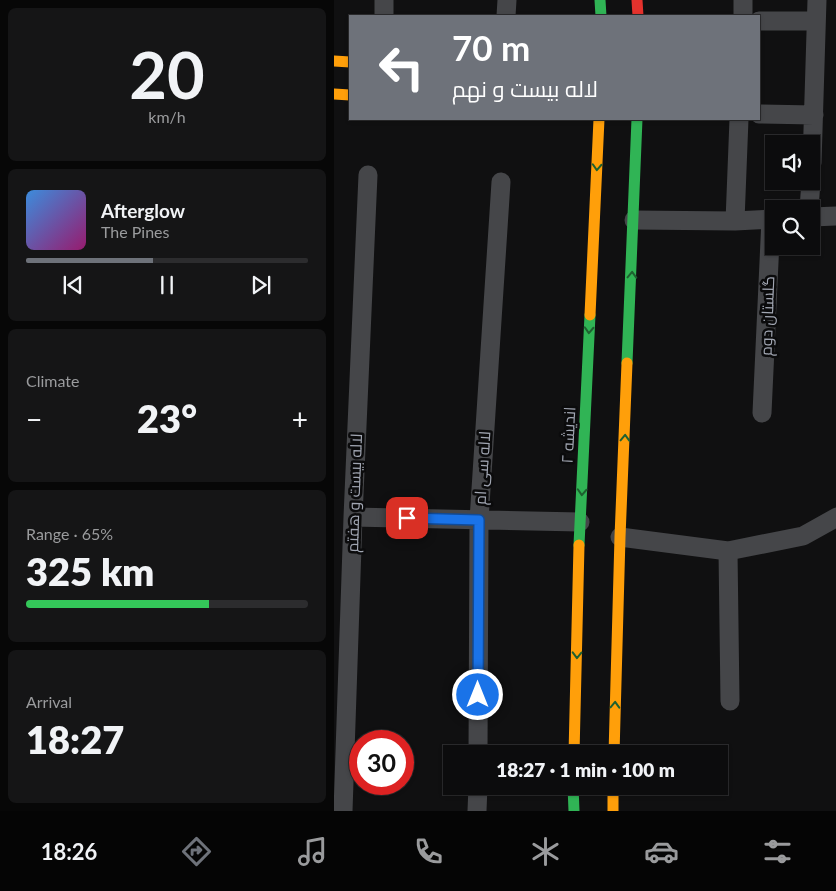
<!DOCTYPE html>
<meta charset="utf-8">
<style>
body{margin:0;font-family:Lato,Cairo,sans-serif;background:#151516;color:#f1f3f6;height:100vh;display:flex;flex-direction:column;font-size:19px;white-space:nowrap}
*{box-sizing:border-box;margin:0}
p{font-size:16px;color:#9a9b9d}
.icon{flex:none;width:28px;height:28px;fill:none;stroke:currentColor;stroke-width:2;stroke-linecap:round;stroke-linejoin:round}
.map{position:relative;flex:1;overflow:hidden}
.sheet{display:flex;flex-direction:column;gap:8px;padding:8px;background:#070707;width:334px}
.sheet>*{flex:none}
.banner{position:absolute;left:15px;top:15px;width:411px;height:105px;border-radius:0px;box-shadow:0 1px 4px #0004,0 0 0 1px #2c2c2e;background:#6e727a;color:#fff;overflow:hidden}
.fabs{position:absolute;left:431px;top:135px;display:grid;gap:10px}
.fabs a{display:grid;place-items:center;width:55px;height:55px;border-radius:0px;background:#0c0c0d;box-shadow:0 1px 4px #0004,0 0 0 1px #2c2c2e;font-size:25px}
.speed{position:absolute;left:15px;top:730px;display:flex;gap:10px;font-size:25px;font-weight:700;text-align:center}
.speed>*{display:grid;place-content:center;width:65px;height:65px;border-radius:50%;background:#0c0c0d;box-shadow:0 1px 4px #0004,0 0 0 1px #2c2c2e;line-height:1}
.speed .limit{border:8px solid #d22;background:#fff;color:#111}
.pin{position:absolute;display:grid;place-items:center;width:42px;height:42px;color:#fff;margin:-21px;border-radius:10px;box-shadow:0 2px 8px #0006}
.me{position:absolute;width:55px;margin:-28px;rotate:0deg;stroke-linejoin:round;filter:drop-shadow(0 0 4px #0008)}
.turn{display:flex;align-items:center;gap:18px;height:105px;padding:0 20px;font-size:22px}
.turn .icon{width:65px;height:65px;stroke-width:2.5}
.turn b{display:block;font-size:35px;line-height:42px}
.big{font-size:38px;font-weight:800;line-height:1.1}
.sheet .widget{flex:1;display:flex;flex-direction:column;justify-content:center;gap:8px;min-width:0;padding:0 18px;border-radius:8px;background:#151516}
.sheet .dial{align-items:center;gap:0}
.dial b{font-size:65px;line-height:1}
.song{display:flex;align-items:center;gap:15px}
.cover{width:60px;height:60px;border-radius:8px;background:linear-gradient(135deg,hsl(210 70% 55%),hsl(320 70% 35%))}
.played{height:5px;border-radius:2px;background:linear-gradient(90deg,#6e727a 45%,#2c2c2e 45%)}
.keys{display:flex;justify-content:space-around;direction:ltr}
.heat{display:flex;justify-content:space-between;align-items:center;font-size:28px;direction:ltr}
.charge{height:8px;border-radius:4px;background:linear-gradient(90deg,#34c759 65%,#2c2c2e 0)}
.trip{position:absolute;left:109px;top:745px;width:285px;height:50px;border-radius:0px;background:#0c0c0d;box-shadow:0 1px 4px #0004,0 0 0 1px #2c2c2e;font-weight:800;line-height:50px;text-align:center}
.dock{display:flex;height:80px;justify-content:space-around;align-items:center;background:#050505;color:#9a9b9d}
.dock .icon{width:35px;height:35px}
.dock .current{color:#6e727a}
.dock b{font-size:22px;color:#f1f3f6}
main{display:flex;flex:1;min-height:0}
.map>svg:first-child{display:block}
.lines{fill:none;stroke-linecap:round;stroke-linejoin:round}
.street{stroke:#454649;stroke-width:19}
.fast{stroke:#30b455;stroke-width:11}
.slow{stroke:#ff9f0a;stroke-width:11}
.jam{stroke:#e5322d;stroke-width:11}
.oneway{stroke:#1e6030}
.route-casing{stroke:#114b97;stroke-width:12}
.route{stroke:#1a73e8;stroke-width:9}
.labels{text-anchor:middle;stroke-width:5;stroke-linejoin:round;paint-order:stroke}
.street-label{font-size:16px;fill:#a1a6b2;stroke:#0b0b0c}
</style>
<main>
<section class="sheet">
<div class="widget dial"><b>20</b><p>km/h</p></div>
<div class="widget">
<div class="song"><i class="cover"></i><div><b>Afterglow</b><p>The Pines</p></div></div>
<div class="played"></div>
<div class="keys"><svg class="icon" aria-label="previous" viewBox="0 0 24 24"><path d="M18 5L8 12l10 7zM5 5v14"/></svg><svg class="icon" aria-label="pause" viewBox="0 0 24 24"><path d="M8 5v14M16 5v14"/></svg><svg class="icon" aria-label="next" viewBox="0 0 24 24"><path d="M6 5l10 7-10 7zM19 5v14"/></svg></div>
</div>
<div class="widget"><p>Climate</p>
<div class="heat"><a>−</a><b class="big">23°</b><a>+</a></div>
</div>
<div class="widget"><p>Range · 65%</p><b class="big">325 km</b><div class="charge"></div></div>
<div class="widget"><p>Arrival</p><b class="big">18:27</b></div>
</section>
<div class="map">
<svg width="503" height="811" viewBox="0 0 503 811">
<rect width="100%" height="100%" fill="#101011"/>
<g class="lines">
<!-- street -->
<path class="street" d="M50,0V16
M172,16L173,0
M409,16V0
M425,21H482
M425,114L480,115
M478,163L483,0
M475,209L477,181
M478,217L503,216
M300,220L401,221L440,219
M401,221L405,119
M428,413L437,219
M19,517L246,522
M286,537L394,551L469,536L503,517
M394,551L396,701
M144,754L145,520L167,182
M9,811L19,517L34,175
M143,811L144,786"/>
<!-- fast -->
<path class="fast" d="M266,0L267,16
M293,363L303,119
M245,545L256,315
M239,786L240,811"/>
<!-- slow -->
<path class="slow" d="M0,61L16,62
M0,94L16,95
M256,315L265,119
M240,754L245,545
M280,754L286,537L293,363
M279,786V811"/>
<!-- jam -->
<path class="jam" d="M303,0L304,16"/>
</g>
<!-- one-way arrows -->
<defs><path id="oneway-chevron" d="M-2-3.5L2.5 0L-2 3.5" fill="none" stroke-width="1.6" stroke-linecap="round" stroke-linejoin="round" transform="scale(1.25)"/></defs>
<g class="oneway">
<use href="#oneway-chevron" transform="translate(263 167) rotate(93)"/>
<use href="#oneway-chevron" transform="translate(298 275) rotate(-88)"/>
<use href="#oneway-chevron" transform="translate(255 330) rotate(93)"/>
<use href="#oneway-chevron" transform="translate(291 438) rotate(-88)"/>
<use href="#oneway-chevron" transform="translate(248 492) rotate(93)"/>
<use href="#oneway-chevron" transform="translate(243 655) rotate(91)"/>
<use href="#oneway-chevron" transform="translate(281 705) rotate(-88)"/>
</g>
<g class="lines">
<defs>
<path id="route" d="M73,518L145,520L144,695"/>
</defs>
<!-- route casing -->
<use href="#route" class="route-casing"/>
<!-- route -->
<use href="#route" class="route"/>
</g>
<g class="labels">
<!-- street labels -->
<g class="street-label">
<text transform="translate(433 316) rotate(-88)" y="6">گلستان دوم</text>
<text transform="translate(234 435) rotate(-87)" y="6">اندیشه ۲</text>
<text transform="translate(148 468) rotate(-86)" y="6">لاله سی ام</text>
<text transform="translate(20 493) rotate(-88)" y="6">لاله بیست و هفتم</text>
</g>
</g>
</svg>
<div class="fabs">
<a><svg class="icon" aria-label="sound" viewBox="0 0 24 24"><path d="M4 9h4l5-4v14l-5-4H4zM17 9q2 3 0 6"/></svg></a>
<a><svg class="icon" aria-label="search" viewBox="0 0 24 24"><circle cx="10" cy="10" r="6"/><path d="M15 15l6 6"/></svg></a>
</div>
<div class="speed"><div class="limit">30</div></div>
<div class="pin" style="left:73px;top:518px;background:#d93025"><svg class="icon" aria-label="arrive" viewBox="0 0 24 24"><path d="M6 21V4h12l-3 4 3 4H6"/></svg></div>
<svg class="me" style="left:144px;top:695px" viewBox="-20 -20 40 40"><circle r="17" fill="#1a73e8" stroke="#fff" stroke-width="3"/><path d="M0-11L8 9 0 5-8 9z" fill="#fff"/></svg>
<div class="trip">18:27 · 1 min · 100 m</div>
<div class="banner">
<div class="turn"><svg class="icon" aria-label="left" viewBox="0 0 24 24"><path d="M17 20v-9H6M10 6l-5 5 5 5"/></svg><div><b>70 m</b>لاله بیست و نهم</div></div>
</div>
</div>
</main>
<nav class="dock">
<b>18:26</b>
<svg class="icon current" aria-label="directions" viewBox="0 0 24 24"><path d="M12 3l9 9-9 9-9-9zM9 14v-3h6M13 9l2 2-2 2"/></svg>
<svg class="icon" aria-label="music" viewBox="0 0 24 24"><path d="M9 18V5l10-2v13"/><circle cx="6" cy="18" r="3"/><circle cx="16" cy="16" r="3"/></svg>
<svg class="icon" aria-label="phone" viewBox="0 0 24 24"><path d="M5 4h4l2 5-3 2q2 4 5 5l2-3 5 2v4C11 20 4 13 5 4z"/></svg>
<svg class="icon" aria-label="climate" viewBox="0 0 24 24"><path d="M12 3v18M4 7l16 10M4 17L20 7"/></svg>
<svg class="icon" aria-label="car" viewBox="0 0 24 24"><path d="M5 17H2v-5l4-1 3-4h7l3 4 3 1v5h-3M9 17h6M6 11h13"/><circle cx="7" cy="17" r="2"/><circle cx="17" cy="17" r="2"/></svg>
<svg class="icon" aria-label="filters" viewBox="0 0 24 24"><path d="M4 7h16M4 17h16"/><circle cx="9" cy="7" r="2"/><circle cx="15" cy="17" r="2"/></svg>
</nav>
